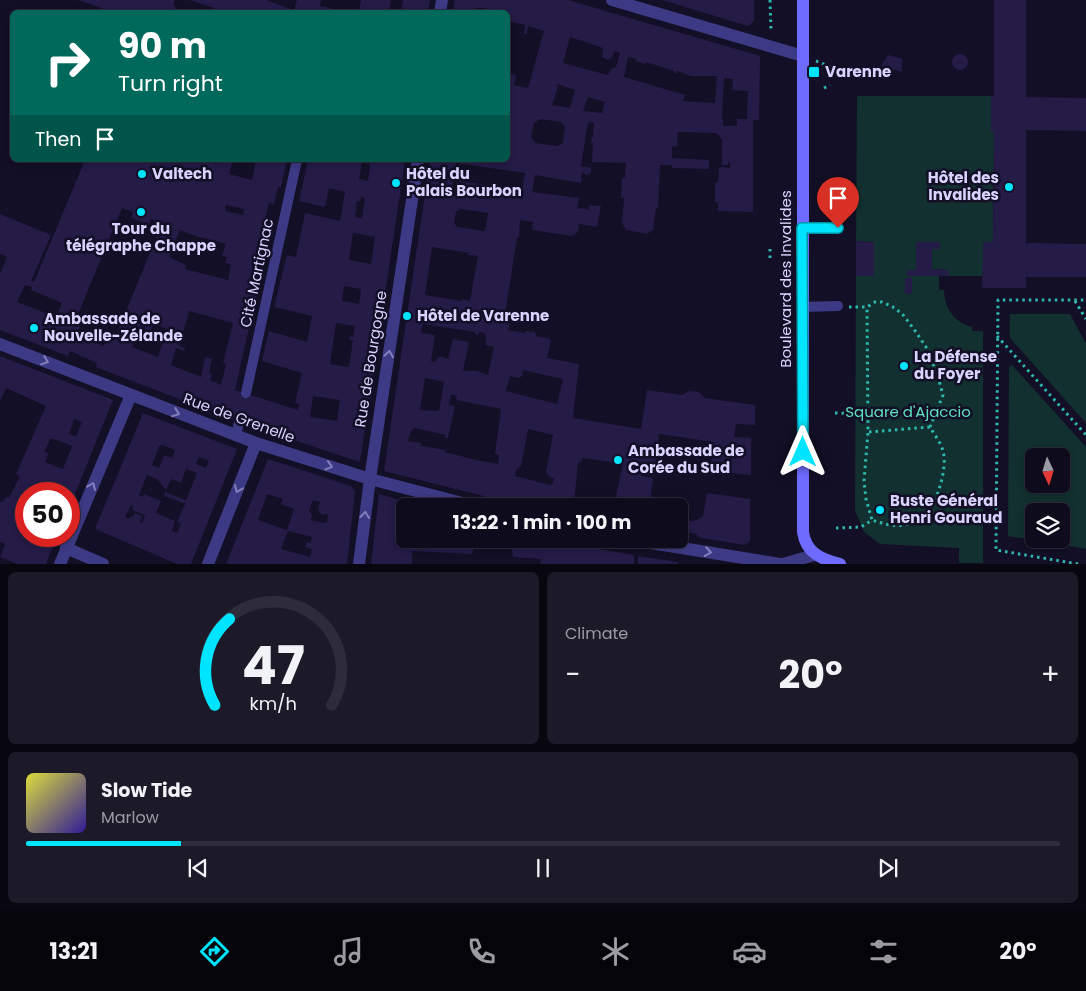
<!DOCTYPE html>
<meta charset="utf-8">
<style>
body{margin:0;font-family:Poppins,sans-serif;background:#1c1929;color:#f1f3f6;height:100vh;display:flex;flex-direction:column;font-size:19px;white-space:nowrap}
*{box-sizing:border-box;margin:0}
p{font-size:16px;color:#9b9ba3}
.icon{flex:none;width:28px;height:28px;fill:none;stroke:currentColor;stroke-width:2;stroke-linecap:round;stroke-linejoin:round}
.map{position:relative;height:564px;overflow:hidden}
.drawer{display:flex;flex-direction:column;gap:8px;padding:8px;background:#08060f;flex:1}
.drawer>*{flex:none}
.top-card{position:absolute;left:10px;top:10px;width:500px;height:152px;border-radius:8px;box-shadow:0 2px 8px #0003,0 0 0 1px #2e2b3b;background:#00695c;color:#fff;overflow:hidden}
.needle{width:32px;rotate:176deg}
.buttons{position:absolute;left:1025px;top:448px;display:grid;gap:10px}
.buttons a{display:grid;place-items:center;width:45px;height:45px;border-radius:8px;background:#0e0b1c;box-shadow:0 2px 8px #0003,0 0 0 1px #2e2b3b;font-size:25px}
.speed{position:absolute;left:15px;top:482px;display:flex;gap:10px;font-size:25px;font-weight:700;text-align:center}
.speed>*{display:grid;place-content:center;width:65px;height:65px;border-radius:50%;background:#0e0b1c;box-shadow:0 2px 8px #0003,0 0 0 1px #2e2b3b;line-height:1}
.speed .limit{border:8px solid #d22;background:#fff;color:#111}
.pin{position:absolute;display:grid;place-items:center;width:42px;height:42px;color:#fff;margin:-51px -21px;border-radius:50% 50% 50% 0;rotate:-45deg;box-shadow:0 0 5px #0007}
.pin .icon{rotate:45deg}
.me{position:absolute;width:55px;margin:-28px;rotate:0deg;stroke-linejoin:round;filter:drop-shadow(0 0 4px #0008)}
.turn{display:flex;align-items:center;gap:18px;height:105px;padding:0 25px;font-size:22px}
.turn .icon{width:65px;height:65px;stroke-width:2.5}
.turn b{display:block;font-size:35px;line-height:42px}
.then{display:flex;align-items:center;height:48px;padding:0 25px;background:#0003;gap:10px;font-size:19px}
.big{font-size:38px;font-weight:700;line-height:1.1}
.drawer .card{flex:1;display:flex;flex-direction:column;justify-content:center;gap:8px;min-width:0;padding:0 18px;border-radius:8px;background:#1c1929}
.drawer .dial{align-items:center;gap:0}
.dial svg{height:130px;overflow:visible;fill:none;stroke:#2e2b3b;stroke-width:7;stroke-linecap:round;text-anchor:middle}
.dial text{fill:#f1f3f6;stroke:none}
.song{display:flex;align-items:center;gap:15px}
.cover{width:60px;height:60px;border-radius:8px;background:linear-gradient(135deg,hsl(60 70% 55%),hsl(250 70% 35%))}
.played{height:5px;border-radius:2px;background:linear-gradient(90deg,#00e5ff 15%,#2e2b3b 15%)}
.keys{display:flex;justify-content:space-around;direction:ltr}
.heat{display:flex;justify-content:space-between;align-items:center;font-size:28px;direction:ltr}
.drawer .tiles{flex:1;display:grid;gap:8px;grid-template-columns:1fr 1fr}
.card:last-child{grid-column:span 2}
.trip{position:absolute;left:396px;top:498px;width:292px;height:50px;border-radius:8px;background:#0e0b1c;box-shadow:0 2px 8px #0003,0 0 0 1px #2e2b3b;font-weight:700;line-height:50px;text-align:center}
.tabs{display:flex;height:80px;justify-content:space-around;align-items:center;background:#06040b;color:#9b9ba3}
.tabs .icon{width:35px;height:35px}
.tabs .active{color:#00e5ff}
.tabs b{font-size:22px;color:#f1f3f6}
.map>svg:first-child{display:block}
.green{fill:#12302f;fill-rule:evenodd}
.building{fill:#241b47;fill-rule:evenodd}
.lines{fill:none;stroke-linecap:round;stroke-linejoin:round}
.path{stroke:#2fb8b0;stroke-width:3;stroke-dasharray:2.5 4;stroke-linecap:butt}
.service{stroke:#3d3a85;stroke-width:10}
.pedestrian{stroke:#3d3a85;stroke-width:12}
.minor{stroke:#3d3a85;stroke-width:12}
.tertiary{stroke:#3d3a85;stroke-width:12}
.secondary{stroke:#6f6bff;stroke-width:12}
.oneway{stroke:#837fbc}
.route-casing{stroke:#0095a6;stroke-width:12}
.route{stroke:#00e5ff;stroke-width:9}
.poi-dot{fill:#00e5ff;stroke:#130f26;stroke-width:2}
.labels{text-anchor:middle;stroke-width:5;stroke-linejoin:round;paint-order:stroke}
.poi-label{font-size:15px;font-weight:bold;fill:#d9d4ff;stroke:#130f26;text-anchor:start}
.street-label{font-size:15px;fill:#d9d4ff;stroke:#130f26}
.park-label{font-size:15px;fill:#5fe0c0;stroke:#130f26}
</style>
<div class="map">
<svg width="1086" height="564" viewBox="0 0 1086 564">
<rect width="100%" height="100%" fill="#130f26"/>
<!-- green -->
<path class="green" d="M857,96H991V132H994L993,242H983V276H949V270L932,269V249H940V242H917L916,270H908L907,276H939V290H944C945,309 954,322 972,327V331H983V563H959V548L880,544L864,532L855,510L856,276L874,275V242L856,241Z
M1010,314H1070L1086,344V423L1010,338Z
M1012,365L1086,447V549L1008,536L1009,367ZM1061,456V484H1034V456ZM1061,511V539H1034V511Z"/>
<!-- building -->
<path class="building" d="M79,0H174V6L176,7L173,12H112Z
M190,0H266L294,10L297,0H321L320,6L349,12H213L214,8Z
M361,0H391L389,12H359Z
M403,0H430L428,12H401Z
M455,0H568L760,56L759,120H753V212L718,211V202H715V183L718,182L719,167L730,168V162H729L728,165H722V139L716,133L678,132L677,147L672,146V158L709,160V169L672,168V165H660L658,208H656L653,230L647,234L626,230L622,223L624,198H621L622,178H625L626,163L592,162L593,143H591L592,137H593L594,123L588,122L581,166L591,168V173L586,175L582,172L581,183L535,175L532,192L579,198L577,209L583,208L589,210V205L601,206L597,227L579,224L578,232L572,236L558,234L532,230L533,222L520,220L519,238H517L504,320L510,321L508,330L524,333L526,331L535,332L536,336L551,339L547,358L579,364L573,418L641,429L647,390L682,395L689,391L699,392L705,398L755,405V425L736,424L734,437L751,438V475L710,471L714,442L659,434L655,463L643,462L641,476L653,478L650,506H614L623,464L591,459L582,458L581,463L578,462L574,503L585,506H523L384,471L430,160H508V73L516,75L514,85L528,88L544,31L528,26L527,34H524L525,25L509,21L508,24V12H493V10L482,8H476L475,12H453ZM570,37L603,48L602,57L608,60L612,58L614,51L620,53L616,67L611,69L608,75L563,63ZM628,57L636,59V61L645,64L646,62L674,71V73H676L677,71L691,76H717L715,103L683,101L685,95L624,77ZM724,78L733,79L732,90L748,91L747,119H737V126H723V118H722ZM557,84L575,90L570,108L552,105L558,87ZM588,97L605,102L602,113L583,111ZM540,119L561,122L565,127L563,143L557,146L535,143L531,137L534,123ZM456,163L525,173L522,190L459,181L456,196L451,195ZM460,209L488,213L485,231L457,227L454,223L456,212ZM432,247L469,253L468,255L478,256L470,301L462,299L461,301L425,295ZM423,324L475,332V334L479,335V332L484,333L486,337L485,345L494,347L488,375L477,371H463L469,342L453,339L448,359L440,356L434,362L431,361L435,335L421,333ZM523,370L563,379L557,404L506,391L510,376L519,378L522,376ZM425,378L444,382L439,411L420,410ZM451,394L457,396L456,400L501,409L495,454L499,455L498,464L476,460L445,452L446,450L421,446V443L408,441L411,431L414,428L446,435L445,438H448L455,406L449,405ZM528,429L553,435L546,472L549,477L554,478L553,483L550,485L515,476L516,470L521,466Z
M662,0H754V21L748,26Z
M994,0H1026V97L1086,98V131L1026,130V243L1086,244V277H1026V288H982L983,242H993L994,132H991V96H994Z
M952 62a8 8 0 1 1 16 0a8 8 0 1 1-16 0Z
M888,55L902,59V72L881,66Z
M85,160H207L216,164L217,160H233L229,174L252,180L256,160H287L281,187H278L274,204L269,203L254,269L260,270L256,287L258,288L235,390L298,410L299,404L295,403L302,373L262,361L269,331L307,342L312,316L274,307L285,262L287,255L296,257L305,213L340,221L345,192L329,188L325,207L299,201L308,160H405L360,462L228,418L96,367L97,363L70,351L68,356L0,330V274L7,257L0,254V214L51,235L31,281L34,282ZM362,163L370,164L368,181L359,179ZM361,197L365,198L362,218L355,217L357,201H360ZM226,205L244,209L243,215L225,211ZM122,208L133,212L131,218L149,225L151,219L162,224L114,340L108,337L104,346L77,335L80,327L74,324ZM180,230L195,236L226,244L222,256L227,257L225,263L231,264L228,280L185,269L186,265L169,257ZM353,233L375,237L371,264L349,260ZM25,285L32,287L31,290L62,303L56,317L17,302ZM344,286L361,289L359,304L342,301ZM189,311L233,323L223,363L226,364L221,385L210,380L212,374L209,373L212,359L205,357L201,377L171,365L176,348L184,351L185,348L179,346ZM336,323L355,326L353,337L350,336L349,340H353L349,367L330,364ZM154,324L167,329L158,357L132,347L140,326L145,328L141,338L154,343L158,335L151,330ZM313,396L340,400L337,421L310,417Z
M856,241L874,242V276H856Z
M916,242H940V249H932V269L949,270V276H907V270H916Z
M905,278H912V294H905Z
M0,356L113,400L69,509V494H47L30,485L26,494V497L20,511L26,514V536H57L46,564H17L0,557L5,544L0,542V503L1,501L3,502L6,497L9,498L20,476L16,474L46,406L6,388L0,402ZM74,419L82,422L76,436L69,434ZM51,438L72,446L63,469L45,462L48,455L47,452H44Z
M143,413L237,449L191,564H177L95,529ZM163,445L175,450L172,458L164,455L159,468L152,465L159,446ZM199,457L209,461L206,468L196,464ZM186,469L197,473L186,500L165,492L164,496L183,503L186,502L177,522L181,523L177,533L172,531L175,521L156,513L161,501L144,494L143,497L139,495L147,475L157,479L166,490L171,479L181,483ZM131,505L133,506L132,510L145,515L142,523H140L142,516L135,513L133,517L131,516L130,519L125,517Z
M268,459L351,486L355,492L347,564H226ZM267,494L283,499L281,504L294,509L287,530L258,520ZM313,500L320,502L318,508L319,513L323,515L328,514L327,522L323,523L311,520L312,514L309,511ZM288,531L312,537L310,543L307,542L305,547L312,549L310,557L281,549Z
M707,493L750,499V541L745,545L701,538V537L697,536V534L680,531V519L692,521L699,519L703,516Z
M379,494L420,506H405V539H482L474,547L472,554L412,551V564H371Z
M505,539H541L634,555V564H540L541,559L513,557L512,549Z
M638,556L678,562V564H638Z"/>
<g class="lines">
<!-- path -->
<path class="path" d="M770,0L771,31
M816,61L839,70
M824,88L830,85
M770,258V246
M1075,301L1086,319
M849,307H867L875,302H882L895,308L904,316L916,332L926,347L937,373L943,395L930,427C934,434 941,443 943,451C946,462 943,476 940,486C934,509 916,529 890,525C884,524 878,522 872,520
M997,336L1086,435
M835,413L868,414
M869,432L930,427
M836,528L861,527L872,520L866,499L864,481L868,432L867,307
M1078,564L996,550L998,300H1086"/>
<!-- service -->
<path class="service" d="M802,228H838
M802,307L838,306
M246,393L297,160
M236,436L239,422"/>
<!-- pedestrian -->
<path class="pedestrian" d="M66,548L103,564"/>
<!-- minor -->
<path class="minor" d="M440,12L442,0
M0,344L256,443L370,479L474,506
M626,539L780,564
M60,564L131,395
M208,564L256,443
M359,564L370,479L418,160
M783,564L814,555"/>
<!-- tertiary -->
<path class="tertiary" d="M612,0L803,56"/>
<!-- secondary -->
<path class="secondary" d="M803,0V532C806,553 821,559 840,564"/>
</g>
<!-- one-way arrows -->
<defs><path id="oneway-chevron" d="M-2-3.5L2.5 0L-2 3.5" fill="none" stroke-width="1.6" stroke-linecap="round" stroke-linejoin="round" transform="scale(1.25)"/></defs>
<g class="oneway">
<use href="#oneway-chevron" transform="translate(389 354) rotate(-81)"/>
<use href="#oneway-chevron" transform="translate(45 361) rotate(21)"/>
<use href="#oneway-chevron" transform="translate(176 413) rotate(21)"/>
<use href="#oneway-chevron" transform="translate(329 466) rotate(17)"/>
<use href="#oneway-chevron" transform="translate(92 486) rotate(-67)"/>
<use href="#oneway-chevron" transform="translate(238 489) rotate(112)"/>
<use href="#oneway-chevron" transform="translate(365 515) rotate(-83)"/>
<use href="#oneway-chevron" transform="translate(708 552) rotate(9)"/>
</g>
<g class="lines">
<defs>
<path id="route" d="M803,452L802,228H838"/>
</defs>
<!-- route casing -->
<use href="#route" class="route-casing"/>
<!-- route -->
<use href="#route" class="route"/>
</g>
<!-- markers -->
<g class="poi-dot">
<rect x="808" y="66" width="12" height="12" rx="2.5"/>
<circle cx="142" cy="174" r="5"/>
<circle cx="396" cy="183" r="5"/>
<circle cx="1009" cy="187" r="5"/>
<circle cx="141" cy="212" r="5"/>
<circle cx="407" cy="316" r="5"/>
<circle cx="34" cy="328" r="5"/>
<circle cx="904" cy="366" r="5"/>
<circle cx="618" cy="460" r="5"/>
<circle cx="880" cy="510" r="5"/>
</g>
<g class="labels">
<!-- poi labels -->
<g class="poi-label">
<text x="825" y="77">Varenne</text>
<text x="152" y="179">Valtech</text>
<text x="406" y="179">Hôtel du<tspan x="406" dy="17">Palais Bourbon</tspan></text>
<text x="999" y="183" text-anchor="end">Hôtel des<tspan x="999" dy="17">Invalides</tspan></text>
<text x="141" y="234" text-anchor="middle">Tour du<tspan x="141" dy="17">télégraphe Chappe</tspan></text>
<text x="417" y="321">Hôtel de Varenne</text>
<text x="44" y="324">Ambassade de<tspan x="44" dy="17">Nouvelle-Zélande</tspan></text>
<text x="914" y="362">La Défense<tspan x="914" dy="17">du Foyer</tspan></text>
<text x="628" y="456">Ambassade de<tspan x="628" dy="17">Corée du Sud</tspan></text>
<text x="890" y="506">Buste Général<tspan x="890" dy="17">Henri Gouraud</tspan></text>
</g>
<!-- street labels -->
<g class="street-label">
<text transform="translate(257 273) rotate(-78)" y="5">Cité Martignac</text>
<text transform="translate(786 279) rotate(-90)" y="5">Boulevard des Invalides</text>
<text transform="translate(371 359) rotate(-81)" y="5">Rue de Bourgogne</text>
<text transform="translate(239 418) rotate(20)" y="5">Rue de Grenelle</text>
</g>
<!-- park labels -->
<g class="park-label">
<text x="908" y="417">Square d'Ajaccio</text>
</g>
</g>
</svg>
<div class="buttons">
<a><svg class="needle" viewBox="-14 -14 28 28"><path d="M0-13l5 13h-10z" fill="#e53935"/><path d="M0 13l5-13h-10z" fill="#9b9ba3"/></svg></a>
<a><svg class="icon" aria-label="layers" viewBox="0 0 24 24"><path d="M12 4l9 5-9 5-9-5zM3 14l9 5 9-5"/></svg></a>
</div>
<div class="speed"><div class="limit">50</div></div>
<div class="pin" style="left:838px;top:228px;background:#d93025"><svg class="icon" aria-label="arrive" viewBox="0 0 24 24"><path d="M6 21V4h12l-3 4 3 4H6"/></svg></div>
<svg class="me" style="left:803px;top:452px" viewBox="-20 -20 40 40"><path d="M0-17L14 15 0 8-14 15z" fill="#00e5ff" stroke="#fff" stroke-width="4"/></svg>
<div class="trip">13:22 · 1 min · 100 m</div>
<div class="top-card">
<div class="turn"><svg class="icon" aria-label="right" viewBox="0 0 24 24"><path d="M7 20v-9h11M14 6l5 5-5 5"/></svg><div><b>90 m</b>Turn right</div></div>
<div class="then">Then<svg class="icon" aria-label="arrive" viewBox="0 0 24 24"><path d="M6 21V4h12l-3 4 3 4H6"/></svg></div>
</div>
</div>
<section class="drawer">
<div class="tiles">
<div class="card dial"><svg viewBox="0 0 100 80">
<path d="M14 69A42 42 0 1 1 86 69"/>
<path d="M14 69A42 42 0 0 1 23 16" stroke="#00e5ff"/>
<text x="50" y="56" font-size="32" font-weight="700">47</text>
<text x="50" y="72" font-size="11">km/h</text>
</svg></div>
<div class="card"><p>Climate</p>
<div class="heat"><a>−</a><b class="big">20°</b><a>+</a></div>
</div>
<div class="card">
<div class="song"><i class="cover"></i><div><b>Slow Tide</b><p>Marlow</p></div></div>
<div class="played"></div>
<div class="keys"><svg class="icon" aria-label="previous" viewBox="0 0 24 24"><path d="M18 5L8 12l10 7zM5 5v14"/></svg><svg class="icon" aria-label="pause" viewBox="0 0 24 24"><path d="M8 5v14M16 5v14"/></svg><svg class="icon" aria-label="next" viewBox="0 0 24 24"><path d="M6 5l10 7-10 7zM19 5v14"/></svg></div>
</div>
</div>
</section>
<nav class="tabs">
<b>13:21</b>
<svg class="icon active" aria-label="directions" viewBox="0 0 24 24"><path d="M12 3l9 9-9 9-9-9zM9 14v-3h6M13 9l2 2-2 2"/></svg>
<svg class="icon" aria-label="music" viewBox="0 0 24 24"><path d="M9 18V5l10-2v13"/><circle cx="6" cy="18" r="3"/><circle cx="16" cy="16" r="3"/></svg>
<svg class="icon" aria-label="phone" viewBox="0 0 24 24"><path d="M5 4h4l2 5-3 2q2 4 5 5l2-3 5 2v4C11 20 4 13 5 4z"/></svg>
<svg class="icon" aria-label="climate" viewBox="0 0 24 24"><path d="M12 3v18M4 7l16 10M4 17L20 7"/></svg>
<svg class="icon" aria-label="car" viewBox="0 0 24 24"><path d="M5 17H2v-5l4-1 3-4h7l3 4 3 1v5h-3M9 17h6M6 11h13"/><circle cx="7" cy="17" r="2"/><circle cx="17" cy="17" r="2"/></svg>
<svg class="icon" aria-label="filters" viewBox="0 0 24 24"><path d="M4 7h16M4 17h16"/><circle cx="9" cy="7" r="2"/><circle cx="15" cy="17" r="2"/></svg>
<b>20°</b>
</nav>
